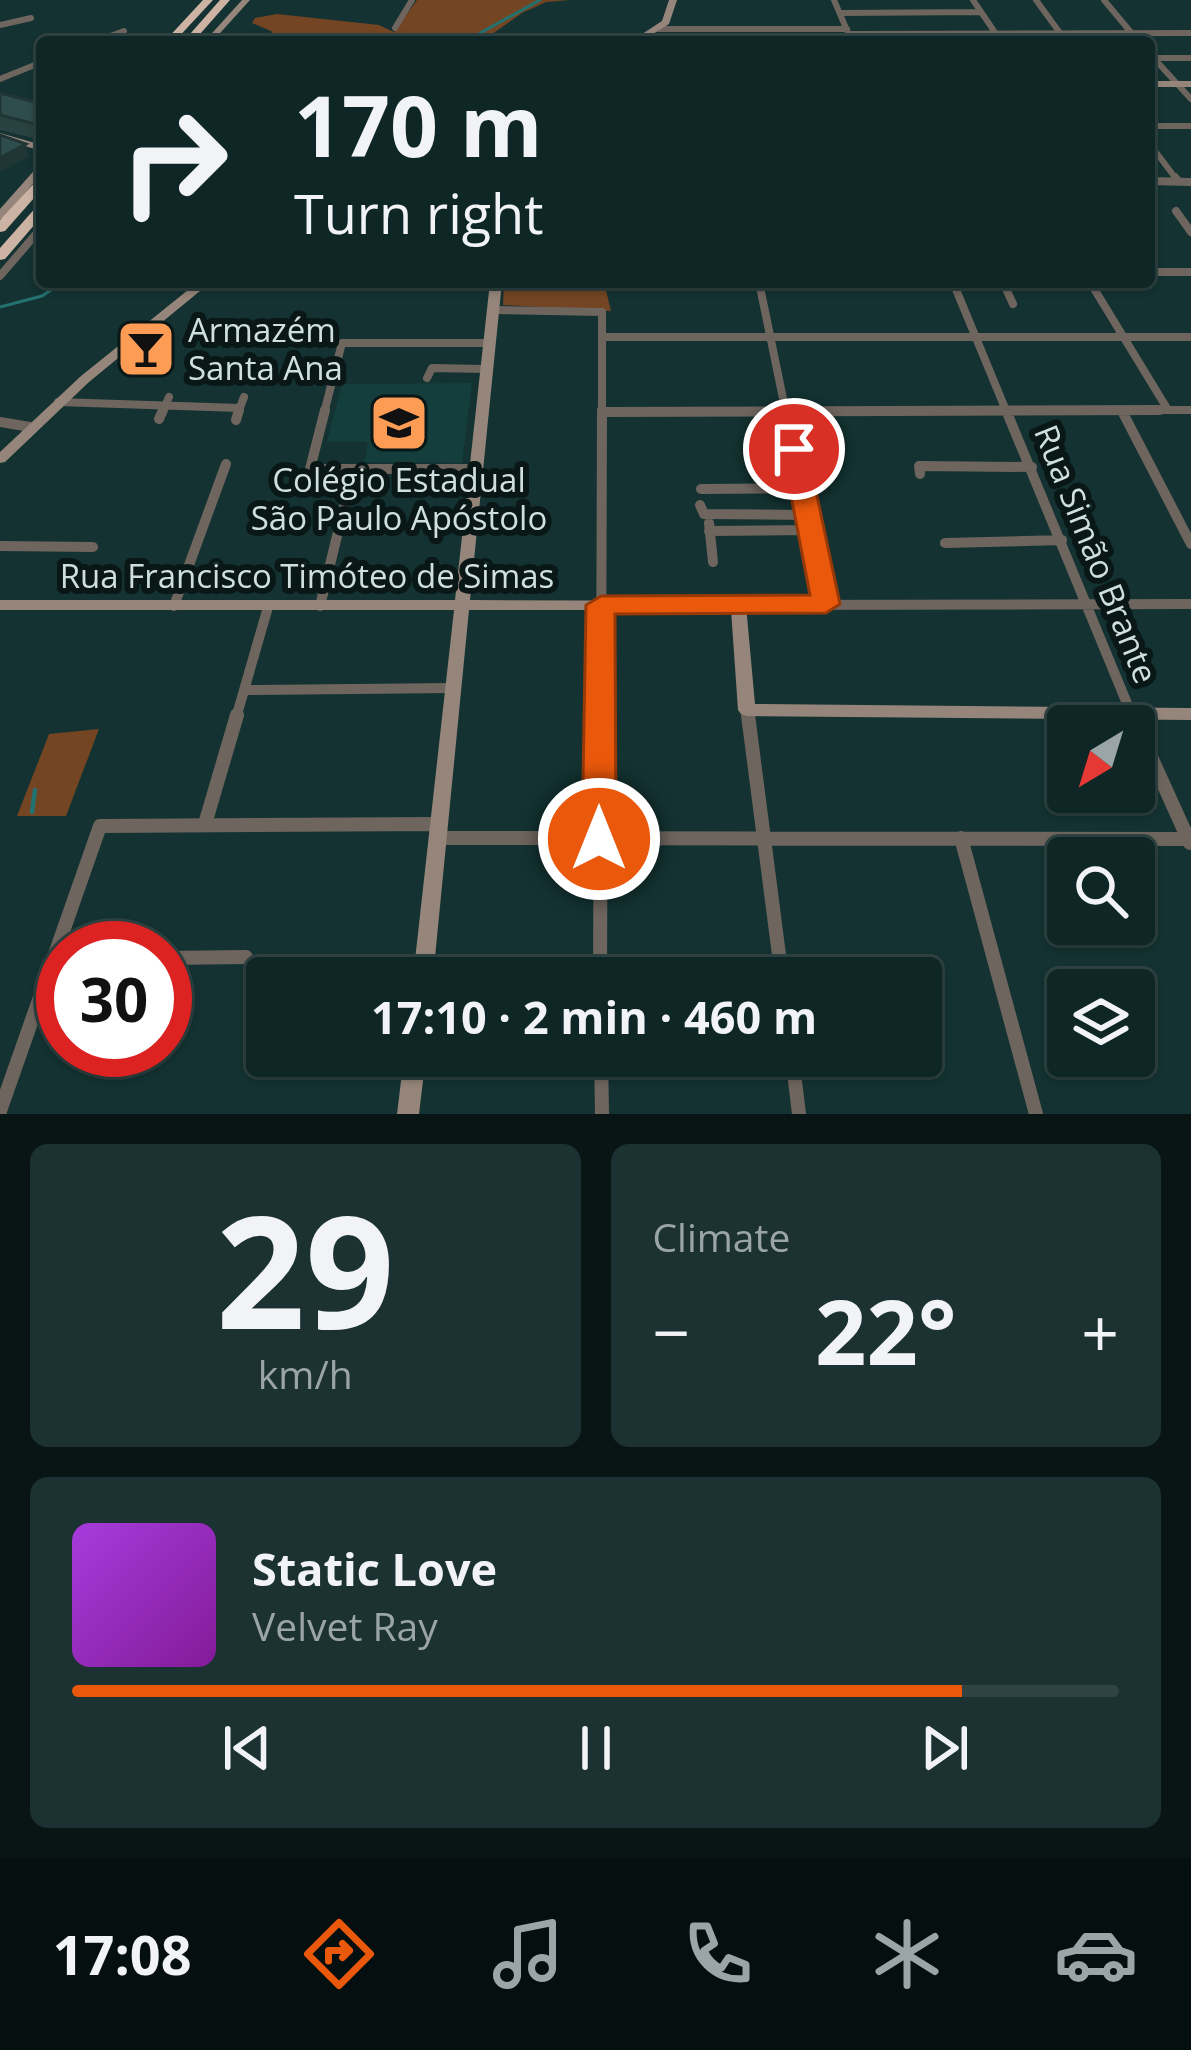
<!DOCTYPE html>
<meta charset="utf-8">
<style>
body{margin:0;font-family:"Open Sans",sans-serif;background:#1c3232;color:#f1f3f6;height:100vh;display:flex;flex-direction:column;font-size:45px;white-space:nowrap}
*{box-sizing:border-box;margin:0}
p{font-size:39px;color:#9ba5a7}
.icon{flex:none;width:66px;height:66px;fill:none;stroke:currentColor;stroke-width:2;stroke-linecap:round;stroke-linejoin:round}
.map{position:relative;height:1114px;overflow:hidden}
.details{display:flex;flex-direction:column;gap:30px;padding:30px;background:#081514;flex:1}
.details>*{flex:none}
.guide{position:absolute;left:36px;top:36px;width:1119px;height:252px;border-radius:12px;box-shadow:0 3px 9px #0004,0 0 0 3px #2e4342;background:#0e2625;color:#f1f3f6;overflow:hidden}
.needle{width:78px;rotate:218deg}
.tools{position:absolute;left:1047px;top:705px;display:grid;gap:24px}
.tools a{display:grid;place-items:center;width:108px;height:108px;border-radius:12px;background:#0e2625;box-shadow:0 3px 9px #0004,0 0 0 3px #2e4342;font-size:60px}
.speed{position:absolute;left:36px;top:921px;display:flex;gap:24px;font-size:60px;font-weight:700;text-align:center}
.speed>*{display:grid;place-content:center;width:156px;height:156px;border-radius:50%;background:#0e2625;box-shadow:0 3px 9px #0004,0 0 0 3px #2e4342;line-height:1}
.speed .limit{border:18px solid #d22;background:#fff;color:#111}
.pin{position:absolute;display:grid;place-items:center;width:102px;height:102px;color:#fff;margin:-51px;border:6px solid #fff;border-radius:50%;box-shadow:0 3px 12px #0007}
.me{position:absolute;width:132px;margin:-66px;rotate:0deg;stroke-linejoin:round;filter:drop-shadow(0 0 9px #0008)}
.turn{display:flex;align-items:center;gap:42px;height:252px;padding:0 60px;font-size:54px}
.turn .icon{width:156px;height:156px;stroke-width:2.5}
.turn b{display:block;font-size:84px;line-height:102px}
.big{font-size:90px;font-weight:700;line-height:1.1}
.details .widget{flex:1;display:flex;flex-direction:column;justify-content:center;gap:18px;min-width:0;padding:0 42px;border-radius:18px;background:#1c3232}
.details .dial{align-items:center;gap:0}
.dial b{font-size:156px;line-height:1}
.song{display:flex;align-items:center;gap:36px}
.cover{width:144px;height:144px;border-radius:18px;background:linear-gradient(135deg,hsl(280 70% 55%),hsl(290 70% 35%))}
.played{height:12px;border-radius:6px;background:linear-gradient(90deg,#ea580c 85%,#2e4342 85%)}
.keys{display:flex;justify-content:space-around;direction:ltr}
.heat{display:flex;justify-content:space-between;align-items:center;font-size:66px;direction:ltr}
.details .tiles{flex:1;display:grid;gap:30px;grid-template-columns:1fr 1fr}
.widget:last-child{grid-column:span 2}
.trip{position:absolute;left:246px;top:957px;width:696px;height:120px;border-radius:12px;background:#0e2625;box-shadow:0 3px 9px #0004,0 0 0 3px #2e4342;font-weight:700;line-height:120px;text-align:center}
.tab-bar{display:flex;height:192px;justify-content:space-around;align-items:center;background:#060f0f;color:#9ba5a7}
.tab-bar .icon{width:84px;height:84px}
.tab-bar .current{color:#ea580c}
.tab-bar b{font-size:54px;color:#f1f3f6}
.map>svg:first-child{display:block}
.built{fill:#133e3c}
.green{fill:#734523}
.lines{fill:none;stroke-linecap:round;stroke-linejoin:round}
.stream-far1{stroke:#247270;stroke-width:3}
.stream{stroke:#247270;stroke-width:4.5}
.street-far3{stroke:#6f655f;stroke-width:6}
.street-far2{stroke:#6f655f;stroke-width:8}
.street-far1{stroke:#6f655f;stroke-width:10}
.street{stroke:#6f655f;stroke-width:14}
.secondary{fill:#95857a;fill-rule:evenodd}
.highway{fill:#cdb3a3;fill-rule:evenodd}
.wall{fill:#284241}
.shaded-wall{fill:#203635}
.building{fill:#2e4d4c;stroke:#203635;stroke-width:3}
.route{fill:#ea580c;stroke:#983908;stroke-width:3}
.labels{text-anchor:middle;stroke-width:12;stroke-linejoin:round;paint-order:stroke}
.poi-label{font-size:33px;fill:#cedfde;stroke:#0a1717;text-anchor:start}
.street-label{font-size:33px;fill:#cedfde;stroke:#0a1717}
</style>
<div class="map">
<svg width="1191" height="1114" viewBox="0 0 1191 1114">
<rect width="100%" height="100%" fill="#133231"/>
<!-- built -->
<path class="built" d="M472,383L462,463L364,462L368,442H327L342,384Z"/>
<!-- green -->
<path class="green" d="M417,0H570L546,2L522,13L481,42H253L273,32L252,23L255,18L277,14L379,25L394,32Z
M504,282H604L611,311L503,305Z
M99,729L66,816H17L49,734Z"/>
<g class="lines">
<!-- stream-far1 -->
<path class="stream-far1" d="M464,42L540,0
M0,307L42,296L63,282"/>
<!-- stream -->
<path class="stream" d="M32,812L35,790"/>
<!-- street-far3 -->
<path class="street-far3" d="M834,0L852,42
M973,0L996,34
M1036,0L1060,33
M1104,0L1139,42
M840,13L981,12
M0,25L31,18
M395,28L412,0
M658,29H847
M849,34L1191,33
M212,37L236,42
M94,42L124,31
M1149,53L1191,99
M1154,58H1191
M0,79L42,62
M1149,126H1191
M1149,143L1177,180"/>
<!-- street-far2 -->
<path class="street-far2" d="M1175,177L1178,181
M1149,181L1191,182
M1176,211L1191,232
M1149,272H1191
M0,276L42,227
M759,282L786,413
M953,282L1007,413
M1003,282L1013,304
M1090,282L1168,410
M493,310L602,312V413
M603,337H1191
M427,378L432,368L485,369
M58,402L240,408
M603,412L1191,410
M162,413L169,397
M238,413L244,397
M324,413L342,343H488"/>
<!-- street-far1 -->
<path class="street-far1" d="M325,410L310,469H474
M785,410L825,604
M1006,410L1133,718
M1122,411L1191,544
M603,412L1160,410
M159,419L163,410
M236,420L239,410
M0,422L30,427
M920,474L919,466L1032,467
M701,489L802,488
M700,505L704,514L808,515
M709,523L713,562
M709,531L811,530
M945,543L1062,540
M0,546L93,547
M738,605L1191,604
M174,606L226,464
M320,606L353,470
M246,690L453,688
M747,710L748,718
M236,718L268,607
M601,718L602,410"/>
<!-- street -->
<path class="street" d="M748,715L782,978
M1132,715L1190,843
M205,824L237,715
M437,838L1191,839
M961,838L1036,1114
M165,958L246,957
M600,978L601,715
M601,1056L602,1114
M792,1056L799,1114
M0,1111L100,826L437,824"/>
<!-- secondary -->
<path class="secondary" d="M242,0H250L212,42H204Z
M669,0H677L669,24L640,42H630L662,21Z
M1149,81H1191V87H1149Z
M0,133L42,145V151L0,139Z
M42,164V173L4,218L0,219V209L39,165Z
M198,282H211L89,382L5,462L0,463V452L81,376Z
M490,282H502L470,600L744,601L746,605L755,704L1191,708V720L747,716L741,714L738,710L731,610H469L433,978H413L454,610H0V600H455Z
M404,1056H426L419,1114H397Z"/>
<!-- highway -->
<path class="highway" d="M203,0H213L174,42H164Z
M220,0H230L193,42H183Z
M42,178V189L5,231L0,232V220L38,179Z
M42,204V216L5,259L0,260V248L38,205Z"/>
</g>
<!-- wall -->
<path class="wall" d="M0,93L42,104V140L0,130Z"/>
<!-- shaded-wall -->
<path class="shaded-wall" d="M26,144L29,156L0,172V158Z"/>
<!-- building -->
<path class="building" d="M0,93L42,104V121L39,125L0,115Z
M0,135L26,144L0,158Z"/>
<!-- route -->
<path class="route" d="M794,441L807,449L840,604L826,613L615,614L616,839L611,848H587L582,839L586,605L601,596L810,595L782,449Z"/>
<!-- icons -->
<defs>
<symbol id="bar-square" viewBox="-11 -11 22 22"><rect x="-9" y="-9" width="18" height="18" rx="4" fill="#fd9c55" stroke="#0a1717"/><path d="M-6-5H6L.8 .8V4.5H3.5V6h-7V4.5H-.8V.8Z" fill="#111"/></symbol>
<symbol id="school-square" viewBox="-11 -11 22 22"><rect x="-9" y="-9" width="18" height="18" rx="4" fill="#fd9c55" stroke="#0a1717"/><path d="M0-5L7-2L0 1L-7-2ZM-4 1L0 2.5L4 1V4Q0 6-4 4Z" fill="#111"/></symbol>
</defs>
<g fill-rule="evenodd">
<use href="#bar-square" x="113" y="316" width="66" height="66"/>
<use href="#school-square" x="366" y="390" width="66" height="66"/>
</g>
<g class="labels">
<!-- poi labels -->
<g class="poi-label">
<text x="188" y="342">Armazém<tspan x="188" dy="38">Santa Ana</tspan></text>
<text x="399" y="492" text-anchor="middle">Colégio Estadual<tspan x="399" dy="38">São Paulo Apóstolo</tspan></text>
</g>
<!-- street labels -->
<g class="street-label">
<text transform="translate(1096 554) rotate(68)" y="12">Rua Simão Brante</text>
<text x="307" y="588">Rua Francisco Timóteo de Simas</text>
</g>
</g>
</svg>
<div class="tools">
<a><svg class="needle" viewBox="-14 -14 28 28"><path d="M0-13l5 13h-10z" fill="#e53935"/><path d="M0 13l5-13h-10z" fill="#9ba5a7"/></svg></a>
<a><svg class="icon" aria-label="search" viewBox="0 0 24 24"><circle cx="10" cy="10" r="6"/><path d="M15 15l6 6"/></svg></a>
<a><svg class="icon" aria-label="layers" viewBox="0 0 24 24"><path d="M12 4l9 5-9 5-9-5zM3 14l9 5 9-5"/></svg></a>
</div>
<div class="speed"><div class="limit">30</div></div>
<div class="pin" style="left:794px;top:449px;background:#d93025"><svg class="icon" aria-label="arrive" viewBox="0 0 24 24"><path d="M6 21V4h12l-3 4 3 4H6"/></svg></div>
<svg class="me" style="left:599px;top:839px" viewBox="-20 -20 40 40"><circle r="17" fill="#ea580c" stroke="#fff" stroke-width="3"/><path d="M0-11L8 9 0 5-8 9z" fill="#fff"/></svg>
<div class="trip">17:10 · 2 min · 460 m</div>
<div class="guide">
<div class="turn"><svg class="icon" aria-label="right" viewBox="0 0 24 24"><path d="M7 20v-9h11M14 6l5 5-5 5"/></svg><div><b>170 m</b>Turn right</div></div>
</div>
</div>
<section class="details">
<div class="tiles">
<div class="widget dial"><b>29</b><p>km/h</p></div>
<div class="widget"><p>Climate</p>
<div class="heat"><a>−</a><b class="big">22°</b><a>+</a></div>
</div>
<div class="widget">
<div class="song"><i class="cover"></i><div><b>Static Love</b><p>Velvet Ray</p></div></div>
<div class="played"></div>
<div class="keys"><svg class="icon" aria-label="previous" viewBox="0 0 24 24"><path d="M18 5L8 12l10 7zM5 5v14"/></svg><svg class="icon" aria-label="pause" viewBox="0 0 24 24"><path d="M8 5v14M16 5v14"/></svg><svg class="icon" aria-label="next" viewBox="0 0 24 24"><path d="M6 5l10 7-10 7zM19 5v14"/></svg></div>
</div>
</div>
</section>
<nav class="tab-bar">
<b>17:08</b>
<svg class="icon current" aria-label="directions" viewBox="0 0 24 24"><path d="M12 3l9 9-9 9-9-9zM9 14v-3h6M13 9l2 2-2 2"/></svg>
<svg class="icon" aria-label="music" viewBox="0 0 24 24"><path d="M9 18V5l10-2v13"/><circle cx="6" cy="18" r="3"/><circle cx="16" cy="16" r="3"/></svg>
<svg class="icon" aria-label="phone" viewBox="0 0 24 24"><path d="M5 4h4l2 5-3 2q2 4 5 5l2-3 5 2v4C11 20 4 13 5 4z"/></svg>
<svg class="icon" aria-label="climate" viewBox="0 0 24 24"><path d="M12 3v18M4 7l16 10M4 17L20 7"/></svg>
<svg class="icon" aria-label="car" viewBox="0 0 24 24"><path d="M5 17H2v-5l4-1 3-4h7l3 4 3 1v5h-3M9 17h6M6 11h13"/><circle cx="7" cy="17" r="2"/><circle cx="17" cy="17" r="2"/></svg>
</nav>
